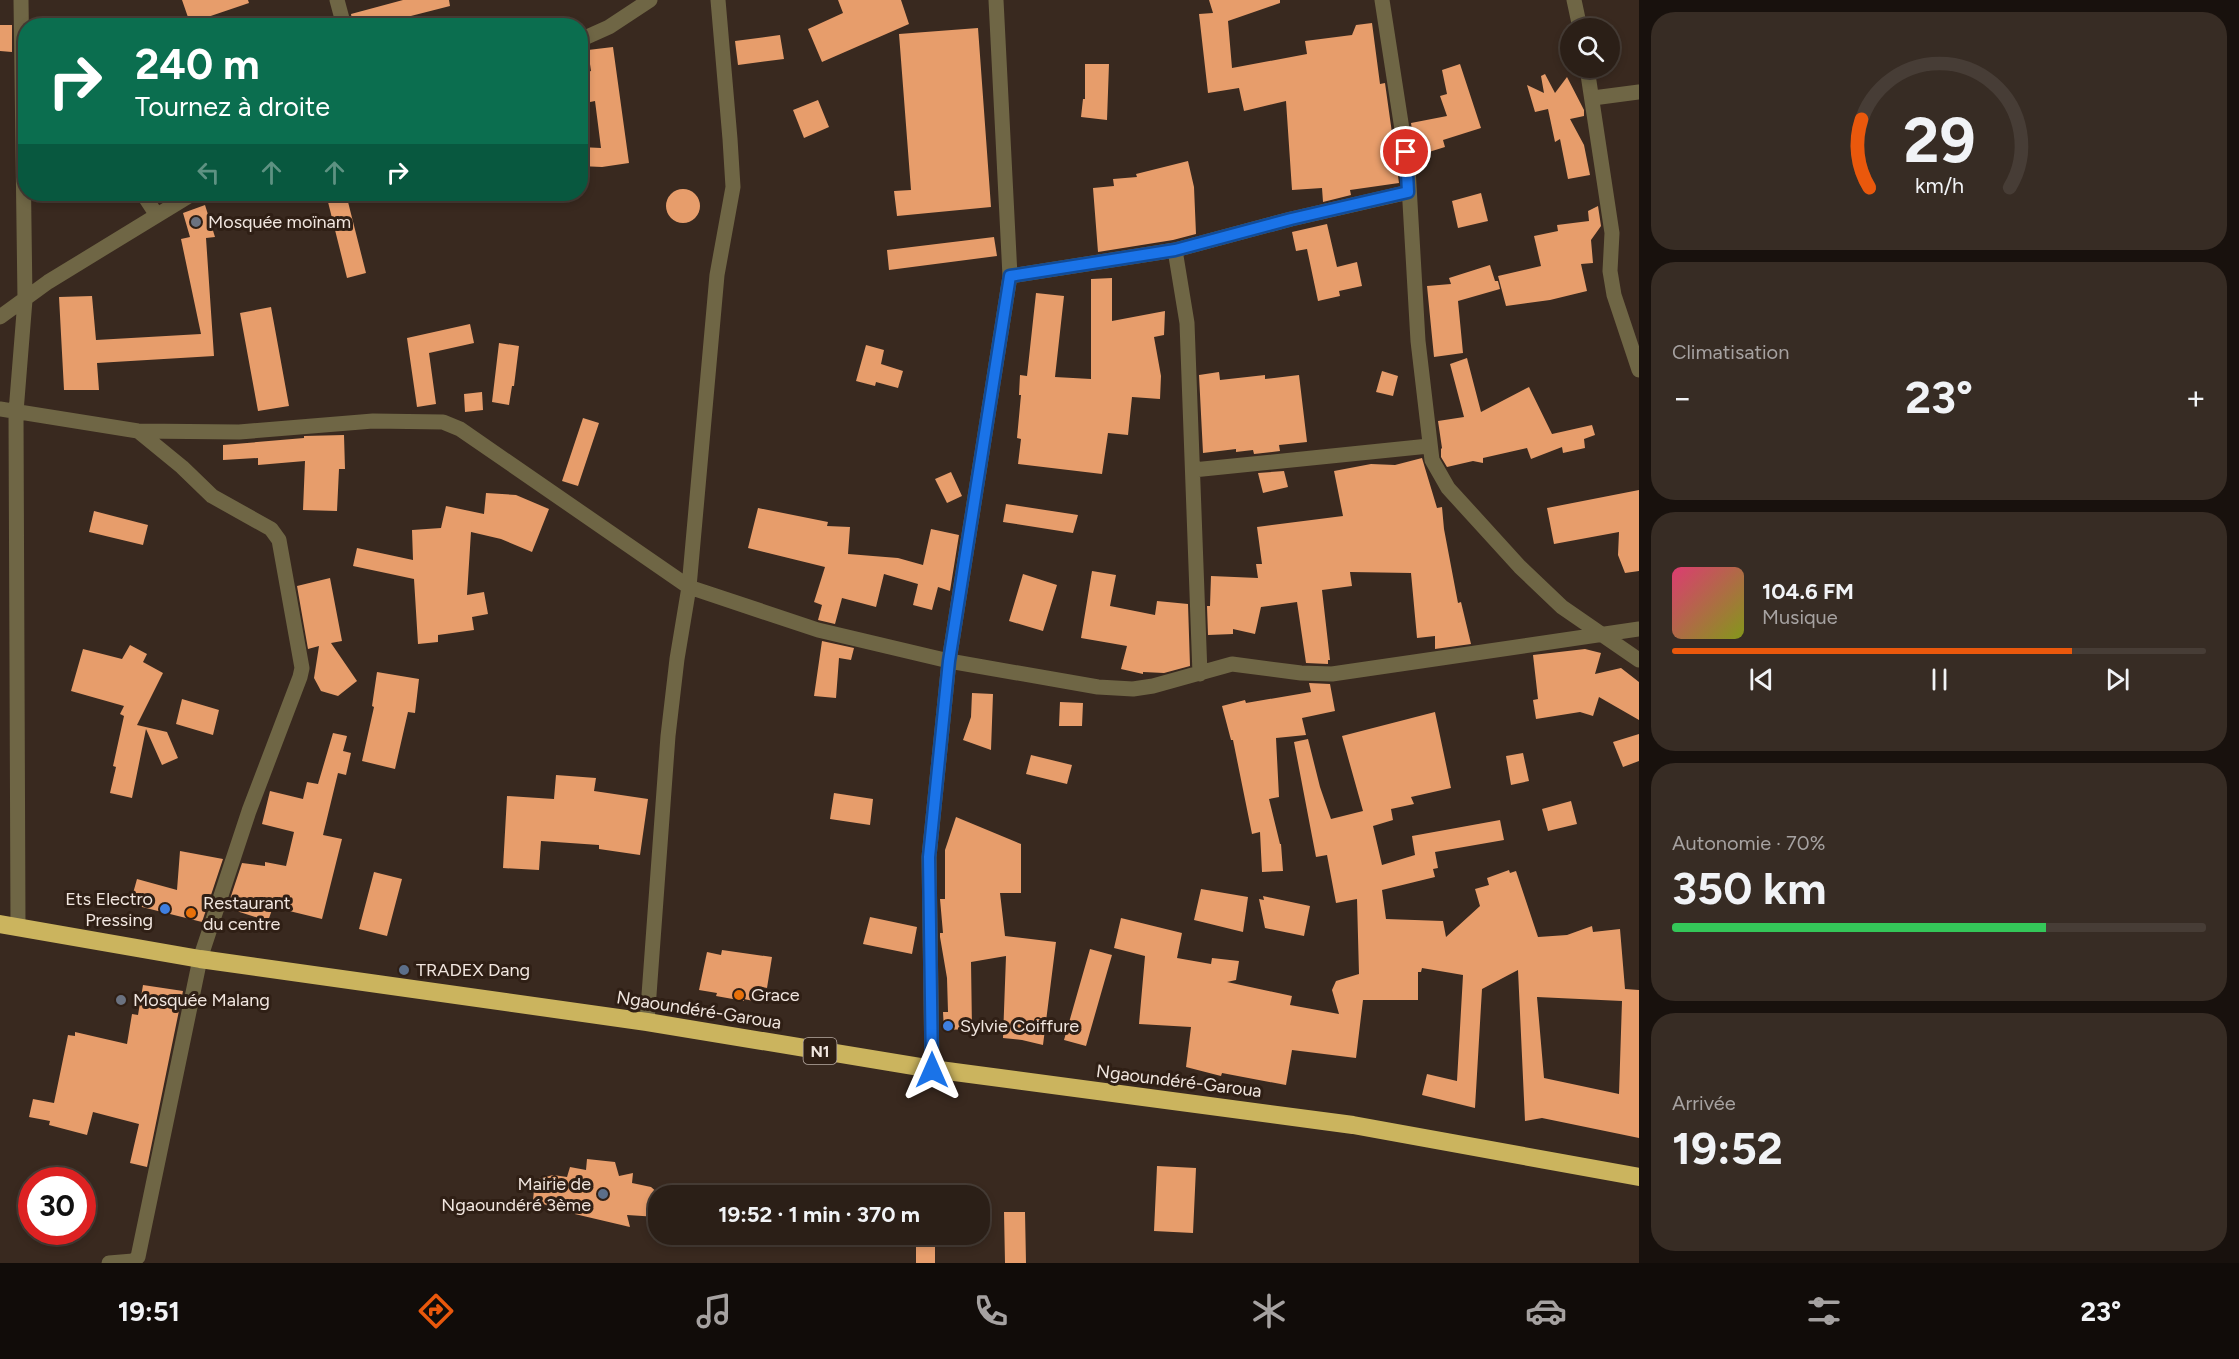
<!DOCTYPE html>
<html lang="fr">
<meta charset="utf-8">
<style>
body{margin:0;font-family:Figtree,sans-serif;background:#372c24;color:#f1f3f6;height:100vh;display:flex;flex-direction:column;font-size:22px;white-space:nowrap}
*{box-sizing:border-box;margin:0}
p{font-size:20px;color:#a6a2a1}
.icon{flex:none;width:33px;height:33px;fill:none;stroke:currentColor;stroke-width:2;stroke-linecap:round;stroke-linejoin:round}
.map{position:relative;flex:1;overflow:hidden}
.sheet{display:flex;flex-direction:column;gap:12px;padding:12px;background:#18110d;width:600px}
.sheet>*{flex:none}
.banner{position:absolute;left:18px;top:18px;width:570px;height:183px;border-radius:24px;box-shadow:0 3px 9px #0003,0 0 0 2px #473d36;background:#0b6e4f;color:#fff;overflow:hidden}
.tools{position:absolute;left:1560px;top:18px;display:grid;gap:12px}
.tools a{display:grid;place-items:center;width:60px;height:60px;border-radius:50%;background:#2b1f17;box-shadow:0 3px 9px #0003,0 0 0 2px #473d36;font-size:30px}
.speed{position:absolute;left:18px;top:1167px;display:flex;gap:12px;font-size:30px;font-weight:700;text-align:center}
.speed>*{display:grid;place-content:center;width:78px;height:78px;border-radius:50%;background:#2b1f17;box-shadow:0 3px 9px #0003,0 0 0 2px #473d36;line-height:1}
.speed .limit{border:9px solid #d22;background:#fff;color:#111}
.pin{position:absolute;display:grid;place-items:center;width:51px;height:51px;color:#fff;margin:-26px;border:3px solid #fff;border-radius:50%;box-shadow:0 2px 6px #0007}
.me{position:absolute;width:66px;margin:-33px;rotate:0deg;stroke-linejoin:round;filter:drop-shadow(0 0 4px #0008)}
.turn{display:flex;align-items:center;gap:21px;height:126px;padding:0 18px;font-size:27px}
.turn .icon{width:78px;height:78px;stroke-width:2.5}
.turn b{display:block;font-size:42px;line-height:51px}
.lanes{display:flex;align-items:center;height:57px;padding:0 18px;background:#0003;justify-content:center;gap:30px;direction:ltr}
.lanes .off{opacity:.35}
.big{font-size:45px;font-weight:700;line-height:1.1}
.sheet .tile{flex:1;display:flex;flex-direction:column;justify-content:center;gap:9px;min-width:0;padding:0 21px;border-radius:24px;background:#372c24}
.sheet .dial{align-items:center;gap:0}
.dial svg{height:156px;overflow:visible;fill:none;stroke:#473d36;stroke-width:7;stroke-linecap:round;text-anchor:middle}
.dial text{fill:#f1f3f6;stroke:none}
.song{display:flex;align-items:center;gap:18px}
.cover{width:72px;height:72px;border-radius:9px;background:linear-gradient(135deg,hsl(340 70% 55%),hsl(70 70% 35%))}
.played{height:6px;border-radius:3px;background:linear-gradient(90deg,#ea580c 75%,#473d36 75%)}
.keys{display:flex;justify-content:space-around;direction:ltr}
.heat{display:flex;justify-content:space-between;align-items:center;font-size:33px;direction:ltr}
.charge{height:9px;border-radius:4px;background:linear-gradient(90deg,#34c759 70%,#473d36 0)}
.trip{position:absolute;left:648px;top:1185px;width:342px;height:60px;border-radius:24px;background:#2b1f17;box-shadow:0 3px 9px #0003,0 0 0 2px #473d36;font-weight:700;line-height:60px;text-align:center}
.tabs{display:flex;height:96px;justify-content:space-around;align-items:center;background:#110c09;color:#a6a2a1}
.tabs .icon{width:42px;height:42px}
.tabs .current{color:#ea580c}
.tabs b{font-size:27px;color:#f1f3f6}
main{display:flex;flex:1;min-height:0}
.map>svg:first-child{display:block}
.building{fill:#e79d6b;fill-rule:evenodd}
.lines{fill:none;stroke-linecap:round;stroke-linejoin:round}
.minor{stroke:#6f6645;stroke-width:15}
.highway{stroke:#cbb45e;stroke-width:18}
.route-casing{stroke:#114b97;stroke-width:15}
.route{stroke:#1a73e8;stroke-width:10}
.worship-dot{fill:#6b7280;stroke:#2f1f15;stroke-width:2}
.shop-dot{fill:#3f7fe0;stroke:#2f1f15;stroke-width:2}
.food-dot{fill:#e8710a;stroke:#2f1f15;stroke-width:2}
.service-dot{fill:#5c6f8a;stroke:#2f1f15;stroke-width:2}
.labels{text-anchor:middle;stroke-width:6;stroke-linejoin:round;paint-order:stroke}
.shield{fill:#2f1f15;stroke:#b7aaa2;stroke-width:1.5}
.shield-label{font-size:16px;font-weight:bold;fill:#f1e6df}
.poi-label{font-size:18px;fill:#f1e6df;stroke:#2f1f15;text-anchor:start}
.street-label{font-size:18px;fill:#f1e6df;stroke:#2f1f15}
</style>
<main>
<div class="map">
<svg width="1639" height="1263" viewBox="0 0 1639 1263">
<rect width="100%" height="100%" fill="#39291f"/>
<!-- building -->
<path class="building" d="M182,0H248L249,3L190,23Z
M403,0H449L450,6L403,18L405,26H353L351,14Z
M838,0H901L909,24L822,62L808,29L843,13Z
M1209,0H1280V3L1228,21L1232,68L1307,54L1305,41L1352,35L1356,25L1372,23L1380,84L1385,83L1399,183L1350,190L1351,195L1323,202L1322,188L1292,190L1286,101L1244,111L1239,88L1208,93L1199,14L1213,13Z
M0,25H12V52L0,51Z
M978,28L991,207L897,216L894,191L911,190L899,34Z
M780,35L784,59L738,65L735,41Z
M613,47L629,163L602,167L580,166V147L601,148L595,101L580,104V74L591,71L588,50Z
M1085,64H1109L1107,120L1081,117L1083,99H1085Z
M1460,64L1481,128L1443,140L1445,147L1416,156L1411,123L1447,116L1440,96L1447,94L1442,70Z
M1545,74L1555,93L1567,77L1584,110V116L1570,119L1584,145L1590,175L1568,179L1560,139L1555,142L1548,109L1535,112L1527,85L1544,93L1541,76Z
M818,100L829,127L804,138L793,110Z
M1188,161L1194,187L1196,234L1173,240L1098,252L1093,188L1114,186L1113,179L1137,177L1136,174Z
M666 206a17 17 0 1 1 34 0a17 17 0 1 1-34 0Z
M1481,193L1488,221L1458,228L1452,201Z
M326,194H346L366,273L347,278Z
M205,205L215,237L206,238L214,356L97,363L99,390H64L59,297L92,296L96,340L201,334L181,239L190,237L183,213Z
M1598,206L1601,226L1591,240L1593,263L1581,264L1587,291L1550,300L1506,306L1498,276L1541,266L1534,236L1558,231L1557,225L1589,221L1588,211Z
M1327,224L1337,267L1357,262L1362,286L1339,291L1340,296L1318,301L1307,249L1296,251L1292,232Z
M994,237L997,256L889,270L887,250Z
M1490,265L1495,281H1498L1500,289L1458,301L1463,353L1434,357L1427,286L1451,284L1449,278Z
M1112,278V321L1165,311L1164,335L1154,337L1161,376L1160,399L1132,397L1128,435L1108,433L1102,474L1018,464L1021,439L1017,438L1021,395H1019L1020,375L1027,376L1036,293L1064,296L1055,377L1091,379V279Z
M271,307L289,406L258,411L240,313Z
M470,324L474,343L429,353L436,404L417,407L407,338Z
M499,343L519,346L514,386H512L509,405L492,402Z
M866,345L884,350L881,364L903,371L898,388L876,382L875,386L856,381Z
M1467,358L1481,412L1529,387L1552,434L1592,425L1595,435L1584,439L1585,448L1563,453L1562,447L1531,459L1527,448L1483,458V463L1473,461L1447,467L1441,457V449L1442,448L1438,421L1464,417L1450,364Z
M1382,371L1398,376L1393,396L1376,392Z
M1219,372L1220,380L1265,375V379L1299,375L1307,442L1279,445L1280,451L1254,454L1253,450L1236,452V449L1203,453L1199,375Z
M482,392L483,410L465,412L464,394Z
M583,418L599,423L578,486L562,481Z
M344,435L345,469H339L337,511L303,510L305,461L258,465V458L223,460V445L304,438V436Z
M1422,458L1437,508L1442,507L1444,529L1458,603L1461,602L1471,644L1435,649V636L1417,638L1411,573L1350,572L1352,586L1322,590L1330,660H1328V664L1306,663L1297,602L1261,607L1255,634L1233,629V634L1208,635L1207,606H1210L1211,576L1258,578L1256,564H1262L1257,527L1343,516L1334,471L1371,464L1395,465Z
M1284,471L1288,487L1263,493L1258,473Z
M951,472L962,496L947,503L935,479Z
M1639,490V571L1625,573L1618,555L1619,532L1554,544L1547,508Z
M486,493L516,495L549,509L532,552L501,539L471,532L467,595L484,592L488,614L472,617L474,630L438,635V642L418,644L414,579L353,566L357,548L413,560L412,530L441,528L446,506L484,514Z
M1006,504L1078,515L1073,533L1003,522Z
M758,508L828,522L827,526L850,527L848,554L898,558L923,565L931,529L959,535L950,591L938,587L932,610L913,605L918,584L884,574L876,607L842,598L835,624L818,620L822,605L814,602L825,567L748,548Z
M94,511L148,525L143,545L89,532Z
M1092,571L1116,575L1110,606L1155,615L1157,601L1188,604L1190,666L1164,673L1143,672V674L1121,669L1127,646L1081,638Z
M1023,574L1057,585L1043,631L1009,621Z
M330,578L342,641L331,643L357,681L338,696L321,691L314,678L319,646L308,649L297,586Z
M822,641L854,648L851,660L839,658L836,698L814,696Z
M130,645L147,654L143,662L163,673L137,725L167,732L178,758L162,765L146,729L132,798L110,793L116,767L113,766L124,716L120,714L124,706L71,691L83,649L122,659Z
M1585,649L1601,653L1595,674L1621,668L1639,682V720L1599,697L1593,716L1580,712L1536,719L1533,700L1538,699L1533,655Z
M377,672L419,679L415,713L408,712L395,769L362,761L374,707L372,706Z
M1309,683L1330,684L1335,711L1302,718L1306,735L1276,738L1279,797L1269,799L1280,844H1281L1283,871L1262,872L1260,832L1252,834L1233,740H1231L1222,706L1245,700L1246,703L1311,692Z
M972,693L993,694L991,750L963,740L971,717Z
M182,699L219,710L213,735L176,724Z
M1060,702L1083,703L1082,726H1059Z
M1435,712L1451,788L1411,797L1414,804L1391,809L1393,820L1373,826L1382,865L1415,855L1412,836L1500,820L1504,840L1435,852L1438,868L1433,869L1435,877L1382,890L1386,919L1443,921L1446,937L1480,906L1475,889L1489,885L1487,878L1509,870L1510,873L1516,871L1538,937L1567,935L1592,926L1593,932L1620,929L1625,989L1639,990V1138L1542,1118L1525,1121L1518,970L1482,989L1475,1108L1422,1095L1427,1074L1457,1081L1463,975L1422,968L1421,972H1418V1000H1363L1356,1058L1292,1050L1286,1085L1222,1073L1221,1076L1186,1067L1191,1027L1139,1024L1145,956L1114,948L1121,918L1182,933L1177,958L1211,964L1212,958L1239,961L1236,980L1227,982L1292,996L1290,1005L1339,1014L1332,990L1336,981L1359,974L1357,899L1336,903L1327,855L1316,857L1294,742L1308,739L1320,787L1331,819L1363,811L1342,736ZM1537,997L1622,1001L1619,1094L1544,1078Z
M333,733L347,736L343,751L351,753L346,775L338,773L323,835L342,839L322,919L273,907L268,921L227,908L242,863L265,866V862L286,866L294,832L262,824L270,791L303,799L307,782L318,784Z
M1639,734V761L1623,767L1613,742Z
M1523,753L1529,781L1511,785L1506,756Z
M1031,755L1072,765L1067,784L1026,774Z
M556,775L596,778L594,791L648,799L640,855L599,849V845L541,841L539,870L503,868L507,796L554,799Z
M834,793L873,799L870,825L830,819Z
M1571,801L1577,824L1548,831L1542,809Z
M956,817L1021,844V893H1000L1005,936L1056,942L1043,1045L1022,1040L1003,1038L1006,956L971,962L972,1029L944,1030L943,1012H948L947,978L940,937V933H943L940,899H945V850Z
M180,851L223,859L202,922L130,904L137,879L177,890Z
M374,872L402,879L387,936L359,929Z
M1201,889L1248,897L1243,932L1194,920Z
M1263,896L1310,906L1304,936L1265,928L1259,899L1264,900Z
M870,917L917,927L912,954L863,944Z
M1090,949L1112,955L1086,1046L1064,1040Z
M722,950L772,957L767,988L762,987L758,1002L744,999V1001L716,996L717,993L699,990L707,952L721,955Z
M143,985L183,991L147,1167L130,1163L139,1124L93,1112L87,1135L49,1125L50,1121L29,1117L33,1099L54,1103L68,1035L75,1036V1032L127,1044L132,1014L138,1015Z
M587,1159L615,1162L619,1176L633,1173L632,1183L651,1187L658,1193V1217L627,1215L630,1227L562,1211L533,1200L535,1180L553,1175L567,1177L570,1167L586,1170Z
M1157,1166L1196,1168L1193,1233L1154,1231Z
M1004,1212H1025L1026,1263H1005Z
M916,1245L935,1246V1263H916Z"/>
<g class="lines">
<!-- minor -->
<path class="minor" d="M337,0L344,26
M1382,0L1408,168L1418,341L1432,460L1448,488L1520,567L1562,607L1639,660
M1574,0L1580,28
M580,40L609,27L650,0
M1587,68L1612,233L1610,271L1614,295L1639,370
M1593,98L1639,92
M143,194L156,214
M1175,250L1187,323L1200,674
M1010,276L1175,250L1291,219L1409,192
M0,317L48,282L192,194
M0,409L138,431L239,432L373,421L443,422L460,429L689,587L818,630L949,661L1098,687L1133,689L1153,686L1232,664L1301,673L1332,674L1639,629
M1193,470L1429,446
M18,927L16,412L25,300L21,0
M647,1022L668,736L677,659L689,587L717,275L733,187L730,139L718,0
M932,1069L929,857L949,661L1010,276L996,0
M109,1263L133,1261L138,1257L200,959L249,811L300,677L302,668L279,540L271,529L212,496L182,467L138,431"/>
<!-- highway -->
<path class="highway" d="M0,924L200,959L647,1022L932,1069L1353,1125L1639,1177"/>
</g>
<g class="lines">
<defs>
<path id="route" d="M932,1070L929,857L949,661L1010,276L1175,250L1291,219L1408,192L1406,152"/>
</defs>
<!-- route casing -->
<use href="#route" class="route-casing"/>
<!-- route -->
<use href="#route" class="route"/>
</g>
<!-- markers -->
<g class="worship-dot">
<circle cx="196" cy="222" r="6"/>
<circle cx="121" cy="1000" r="6"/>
</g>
<g class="shop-dot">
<circle cx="165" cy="909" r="6"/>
<circle cx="948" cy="1026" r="6"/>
</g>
<g class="food-dot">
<circle cx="191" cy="913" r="6"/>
<circle cx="739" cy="995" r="6"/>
</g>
<g class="service-dot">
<circle cx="404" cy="970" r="6"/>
<circle cx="603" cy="1194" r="6"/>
</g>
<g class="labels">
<!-- shield labels -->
<rect class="shield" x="803.5" y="1038" width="33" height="26" rx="4.5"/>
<g class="shield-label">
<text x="820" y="1057">N1</text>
</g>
<!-- poi labels -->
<g class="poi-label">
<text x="208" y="228">Mosquée moïnam</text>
<text x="153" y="905" text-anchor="end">Ets Electro<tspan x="153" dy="21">Pressing</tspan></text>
<text x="203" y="909">Restaurant<tspan x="203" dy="21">du centre</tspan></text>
<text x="416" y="976">TRADEX Dang</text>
<text x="751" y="1001">Grace</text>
<text x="133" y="1006">Mosquée Malang</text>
<text x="960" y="1032">Sylvie Coiffure</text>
<text x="591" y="1190" text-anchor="end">Mairie de<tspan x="591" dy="21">Ngaoundéré 3ème</tspan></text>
</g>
<!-- street labels -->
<g class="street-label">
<text transform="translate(699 1010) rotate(9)" y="6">Ngaoundéré-Garoua</text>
<text transform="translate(1179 1081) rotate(7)" y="6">Ngaoundéré-Garoua</text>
</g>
</g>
</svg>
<div class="tools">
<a><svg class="icon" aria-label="search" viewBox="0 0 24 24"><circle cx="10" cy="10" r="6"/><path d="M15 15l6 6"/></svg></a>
</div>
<div class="speed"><div class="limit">30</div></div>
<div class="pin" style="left:1406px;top:152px;background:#d93025"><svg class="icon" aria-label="arrive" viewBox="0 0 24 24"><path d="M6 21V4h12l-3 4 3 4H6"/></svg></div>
<svg class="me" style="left:932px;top:1070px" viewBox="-20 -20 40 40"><path d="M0-17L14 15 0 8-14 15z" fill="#1a73e8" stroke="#fff" stroke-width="4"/></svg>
<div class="trip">19:52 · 1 min · 370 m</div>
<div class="banner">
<div class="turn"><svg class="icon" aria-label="right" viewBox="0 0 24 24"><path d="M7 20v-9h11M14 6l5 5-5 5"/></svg><div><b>240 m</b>Tournez à droite</div></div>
<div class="lanes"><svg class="icon off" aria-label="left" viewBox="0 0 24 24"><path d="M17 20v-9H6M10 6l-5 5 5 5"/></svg><svg class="icon off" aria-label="ahead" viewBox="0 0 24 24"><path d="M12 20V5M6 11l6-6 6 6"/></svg><svg class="icon off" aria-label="ahead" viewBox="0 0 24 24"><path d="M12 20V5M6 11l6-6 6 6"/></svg><svg class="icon" aria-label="right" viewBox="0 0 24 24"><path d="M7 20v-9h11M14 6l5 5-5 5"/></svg></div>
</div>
</div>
<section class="sheet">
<div class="tile dial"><svg viewBox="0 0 100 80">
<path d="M14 69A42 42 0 1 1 86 69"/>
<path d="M14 69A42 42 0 0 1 10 34" stroke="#ea580c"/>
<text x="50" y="56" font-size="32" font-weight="700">29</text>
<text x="50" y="72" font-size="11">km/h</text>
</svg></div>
<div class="tile"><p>Climatisation</p>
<div class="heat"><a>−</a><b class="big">23°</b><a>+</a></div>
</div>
<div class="tile">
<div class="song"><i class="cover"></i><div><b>104.6 FM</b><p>Musique</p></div></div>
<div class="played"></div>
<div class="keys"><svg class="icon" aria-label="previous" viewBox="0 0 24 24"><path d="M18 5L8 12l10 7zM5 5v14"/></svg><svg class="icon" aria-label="pause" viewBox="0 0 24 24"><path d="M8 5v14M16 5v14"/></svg><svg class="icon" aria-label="next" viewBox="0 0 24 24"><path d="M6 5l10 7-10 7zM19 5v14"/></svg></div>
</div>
<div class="tile"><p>Autonomie · 70%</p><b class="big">350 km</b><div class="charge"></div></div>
<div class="tile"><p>Arrivée</p><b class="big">19:52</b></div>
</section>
</main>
<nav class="tabs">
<b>19:51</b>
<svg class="icon current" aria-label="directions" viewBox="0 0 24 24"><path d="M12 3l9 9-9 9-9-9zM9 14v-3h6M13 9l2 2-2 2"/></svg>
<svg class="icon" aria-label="music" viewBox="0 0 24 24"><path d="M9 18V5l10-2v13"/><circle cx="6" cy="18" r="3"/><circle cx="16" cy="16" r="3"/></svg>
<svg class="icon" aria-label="phone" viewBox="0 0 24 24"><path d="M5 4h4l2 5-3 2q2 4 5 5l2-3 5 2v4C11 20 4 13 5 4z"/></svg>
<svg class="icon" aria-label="climate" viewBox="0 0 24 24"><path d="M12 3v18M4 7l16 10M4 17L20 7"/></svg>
<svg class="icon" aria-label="car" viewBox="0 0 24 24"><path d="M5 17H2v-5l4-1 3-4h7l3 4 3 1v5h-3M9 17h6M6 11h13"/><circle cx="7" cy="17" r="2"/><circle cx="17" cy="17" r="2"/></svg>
<svg class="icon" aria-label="filters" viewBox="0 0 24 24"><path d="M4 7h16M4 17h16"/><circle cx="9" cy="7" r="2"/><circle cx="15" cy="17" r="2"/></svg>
<b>23°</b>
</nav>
